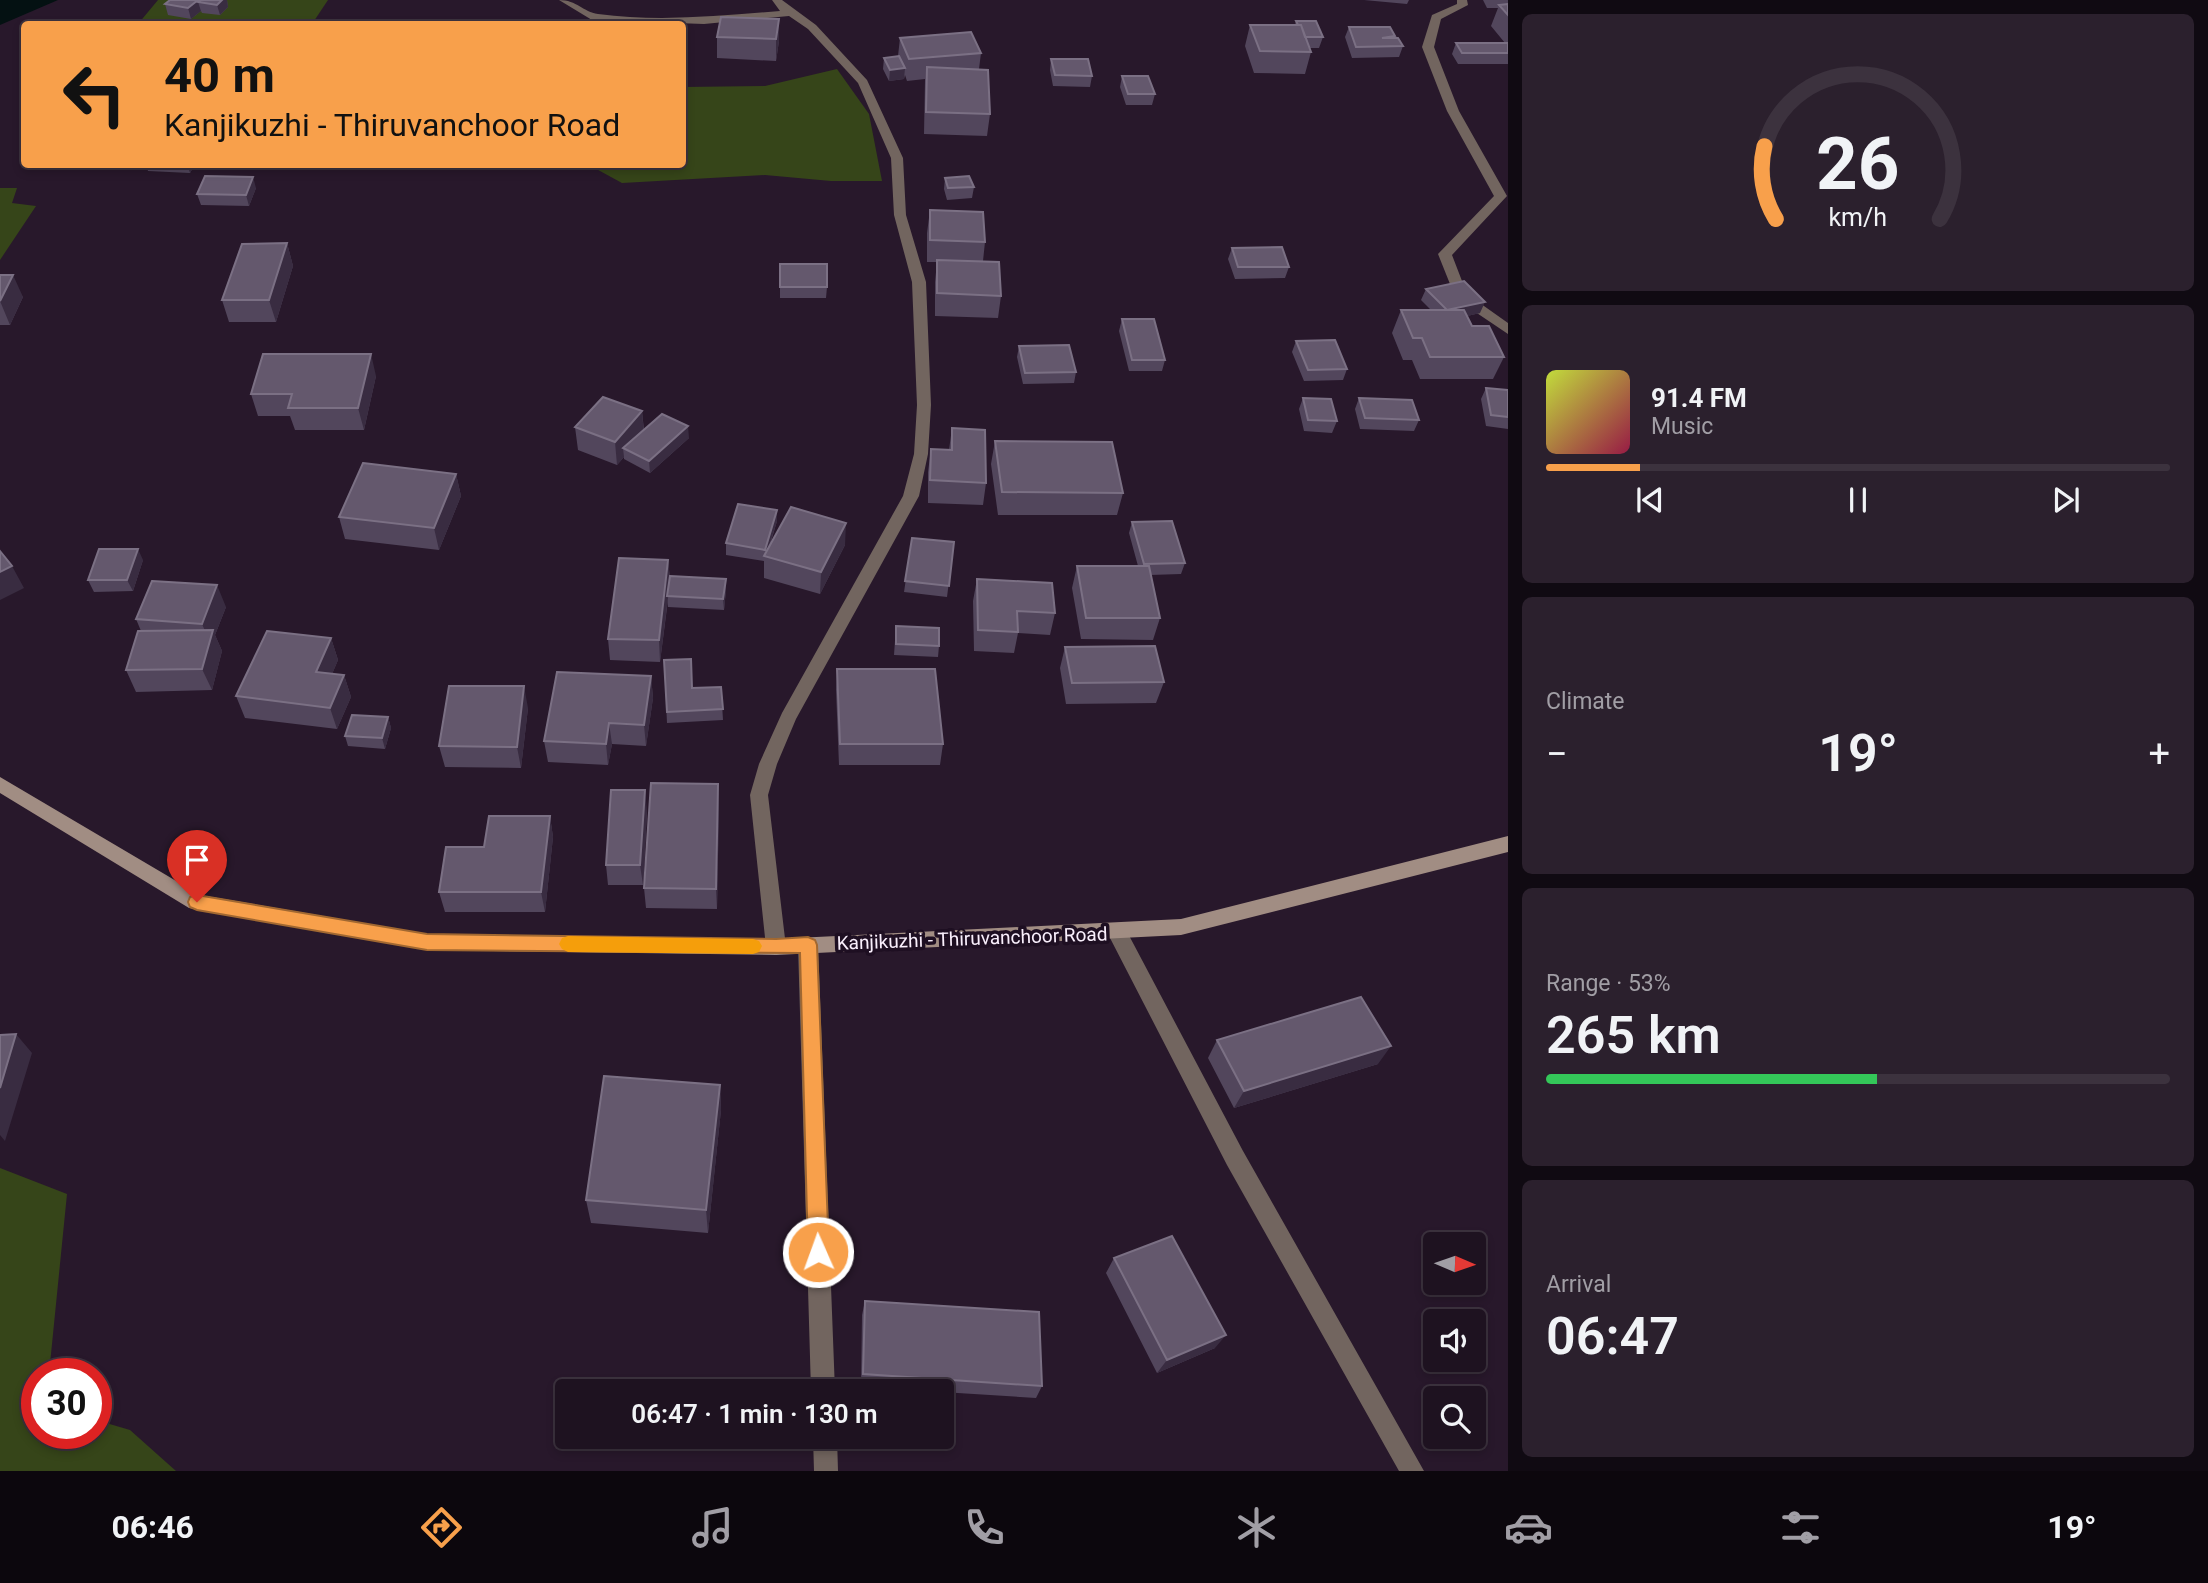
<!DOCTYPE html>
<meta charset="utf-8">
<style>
body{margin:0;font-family:Roboto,sans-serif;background:#2b202d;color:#f1f3f6;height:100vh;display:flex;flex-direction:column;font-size:26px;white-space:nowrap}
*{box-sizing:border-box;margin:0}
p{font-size:23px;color:#a19ea5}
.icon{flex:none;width:38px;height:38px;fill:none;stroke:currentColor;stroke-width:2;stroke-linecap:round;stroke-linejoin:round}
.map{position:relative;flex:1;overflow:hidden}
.panel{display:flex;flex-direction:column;gap:14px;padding:14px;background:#100a12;width:700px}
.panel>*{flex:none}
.hud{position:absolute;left:21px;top:21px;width:665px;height:147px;border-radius:7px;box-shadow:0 4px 10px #0003,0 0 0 2px #3c323e;background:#f8a04b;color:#111;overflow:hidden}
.needle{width:46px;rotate:92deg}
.tools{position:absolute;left:1423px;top:1232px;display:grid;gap:14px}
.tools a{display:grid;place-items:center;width:63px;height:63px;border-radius:7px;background:#1e1220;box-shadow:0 4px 10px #0003,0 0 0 2px #3c323e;font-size:35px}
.speed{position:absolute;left:21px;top:1358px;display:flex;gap:14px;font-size:35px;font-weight:700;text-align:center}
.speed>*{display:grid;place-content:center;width:91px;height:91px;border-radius:50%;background:#1e1220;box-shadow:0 4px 10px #0003,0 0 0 2px #3c323e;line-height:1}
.speed .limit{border:10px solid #d22;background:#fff;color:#111}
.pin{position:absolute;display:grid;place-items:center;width:60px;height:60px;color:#fff;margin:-72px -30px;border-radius:50% 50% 50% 0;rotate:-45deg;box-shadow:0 0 7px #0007}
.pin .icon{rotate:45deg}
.me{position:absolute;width:77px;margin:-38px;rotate:358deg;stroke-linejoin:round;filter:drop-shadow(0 0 5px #0008)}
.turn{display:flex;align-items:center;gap:24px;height:147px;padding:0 28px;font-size:32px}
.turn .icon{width:91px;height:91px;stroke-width:2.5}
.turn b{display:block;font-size:49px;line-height:60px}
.big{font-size:52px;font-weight:600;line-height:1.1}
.panel .card{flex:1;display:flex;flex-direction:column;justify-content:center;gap:10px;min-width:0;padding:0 24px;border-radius:10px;background:#2b202d}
.panel .dial{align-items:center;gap:0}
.dial svg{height:182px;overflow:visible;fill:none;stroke:#3c323e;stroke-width:7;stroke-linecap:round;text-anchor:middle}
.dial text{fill:#f1f3f6;stroke:none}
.song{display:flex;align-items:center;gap:21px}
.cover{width:84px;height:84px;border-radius:10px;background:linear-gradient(135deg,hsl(70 70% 55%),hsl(340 70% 35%))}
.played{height:7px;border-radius:4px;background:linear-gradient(90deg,#f8a04b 15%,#3c323e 15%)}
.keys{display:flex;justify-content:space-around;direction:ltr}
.heat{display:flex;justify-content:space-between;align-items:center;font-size:38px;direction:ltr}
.charge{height:10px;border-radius:5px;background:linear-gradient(90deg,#34c759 53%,#3c323e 0)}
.trip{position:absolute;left:555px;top:1379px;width:399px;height:70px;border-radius:7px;background:#1e1220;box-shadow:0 4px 10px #0003,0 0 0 2px #3c323e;font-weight:600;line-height:70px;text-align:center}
.dock{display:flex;height:112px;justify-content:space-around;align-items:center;background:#0c070d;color:#a19ea5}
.dock .icon{width:49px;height:49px}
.dock .active{color:#f8a04b}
.dock b{font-size:32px;color:#f1f3f6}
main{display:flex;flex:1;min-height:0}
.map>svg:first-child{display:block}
.green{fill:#364519}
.water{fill:#041112}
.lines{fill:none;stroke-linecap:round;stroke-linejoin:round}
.street{fill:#72655f;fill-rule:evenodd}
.secondary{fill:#a18d83;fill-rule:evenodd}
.wall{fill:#52465c}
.shaded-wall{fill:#392c41}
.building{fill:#64586d;stroke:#7b7084;stroke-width:2}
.route{fill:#f8a04b;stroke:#a16831;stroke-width:2}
.slow{fill:#f59e0b}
.labels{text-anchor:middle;stroke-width:7;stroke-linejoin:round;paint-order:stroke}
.street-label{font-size:19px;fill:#f9effc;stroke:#1e0f22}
</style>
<main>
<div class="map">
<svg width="1508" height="1471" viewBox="0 0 1508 1471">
<rect width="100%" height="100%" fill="#28182b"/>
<!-- green -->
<path class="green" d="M158,0H328L312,24H138Z
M837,69L869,114L882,181H831L765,175L622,183L589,165L682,164L683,87L765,86Z
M0,188H17L12,203L36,206L0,260Z
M0,1168L67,1194L49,1374H37V1433H96V1420L130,1430L176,1471H0Z"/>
<!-- water -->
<path class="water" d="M0,0H58L0,25Z"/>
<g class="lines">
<!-- street -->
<path class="street" d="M559,0C577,0 583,12 598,14C658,22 720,16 780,11L772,0H782L816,25L867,80L903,158L906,215L926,282L931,405L928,454L919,496L796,719L777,764L768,795L786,947L783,953L776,955L769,953L766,947L750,795L759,764L782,713L903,496L914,454L917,405L912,282L894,215L891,158L858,83L808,29L789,16L704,24L592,20Z
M1457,0H1467L1468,5L1441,19L1434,47L1459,111L1507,196L1452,255L1467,294L1508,323V334L1456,299L1438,254L1494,196L1447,111L1422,47L1432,15L1457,4Z
M1117,924L1124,926L1243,1151L1424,1471H1399L1227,1165L1110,938L1107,932L1110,926Z
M808,937L815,939L818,945L835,1391H811L798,945L801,939Z
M813,1437H837L838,1471H814Z"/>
<!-- secondary -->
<path class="secondary" d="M0,777L200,895L427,934L776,939L1181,919L1508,836V852L1181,935L776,955L427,950L189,908L0,793Z"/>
</g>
<!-- wall -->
<path class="wall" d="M170,0H227L228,7L220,15L202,13L201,11L191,19L168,15L165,4Z
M1364,0H1409L1407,4Z
M1483,0H1508V64H1458L1452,54L1456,43H1505L1491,26L1498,8H1487Z
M779,19V41L776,61L717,58V37Z
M1296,21L1323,37L1319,48H1310L1311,52L1305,74L1254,73L1245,46L1250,25H1295Z
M1349,27L1395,36V38L1403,46L1399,57L1352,58L1345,37Z
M900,38L981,53L979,69L990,114L987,136L924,134L925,79L907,81L905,75L904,79L889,81L883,69L884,58L898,56Z
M1051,59L1092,76L1090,87L1053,86L1050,70Z
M1122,76L1155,94L1152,105H1126L1120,87Z
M146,164H195L190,173L148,171Z
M945,178L974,187L972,198L947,200L944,189Z
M256,188L249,206L201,205L197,194Z
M930,210L985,242L983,261L1001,296L998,318L935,316V282L937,262H927V233Z
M287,243L293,266L276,322H229L222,300Z
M1232,248L1289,267L1285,278L1235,279L1228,259Z
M780,264L827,287L826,298H780Z
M0,275L23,297L10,325H0Z
M1426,289L1480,313L1467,316L1472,326L1504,357L1493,379H1420L1412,360H1403L1392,333L1401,310H1431L1421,300Z
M1122,319L1165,360L1162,371H1129L1119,331Z
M1296,341L1347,369L1343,380L1304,381L1292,352Z
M1019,346L1076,372L1074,383L1023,384L1017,357Z
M376,376L364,430H295L290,416H258L251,394Z
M1486,388L1508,390V429L1486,426L1481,399Z
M1303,398L1337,421L1332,433L1304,431L1299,409Z
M1359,398L1419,420L1414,431L1360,429L1355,409Z
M642,411L644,430L689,438L650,473L624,459V457L617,465L578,450L575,427Z
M952,428L986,483L983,505L928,503V472L931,449L949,450Z
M995,441L1123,493L1117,515H998L991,464Z
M456,474L461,496L439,550L345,539L339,517Z
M777,521L770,545H845L820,594L764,578V561L726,555V543Z
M1132,522L1185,563L1181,574L1150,575L1160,618L1153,640L1081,639L1072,588L1077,566H1138L1129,533Z
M912,538L954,542L947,597L904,592Z
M143,560L133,591L94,592L88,580Z
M668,560L670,579H726V590L724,610L668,607V600L660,662L610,660L608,639Z
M977,579L1055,613L1050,635L1018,633L1014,653L974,651L973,601Z
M226,607L215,635L222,651L212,690L136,692L126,670L141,631L136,619Z
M896,626L939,646L938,657L894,655Z
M331,638L338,660L332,674L344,675L351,697L337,729L245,718L236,696Z
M1065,647L1164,682L1156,703L1066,704L1060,668Z
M664,660L692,688L721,687L723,720L667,723Z
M837,669L943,744L940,765H839L836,690Z
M651,676L653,698L646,746L612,744L608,765L548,762L544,741Z
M528,708L521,768L445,767L439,746Z
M388,717L391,728L385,749L348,746L345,736Z
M719,804L717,909L646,908L644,888Z
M647,811L643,885H608L606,865Z
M550,816L553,837L545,912H445L439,892L484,847Z
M1217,1040L1378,1064L1234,1108L1208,1058Z
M720,1085L721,1110L708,1233L591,1223L586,1200Z
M1114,1258L1215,1348L1157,1373L1106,1273Z
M865,1301L1042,1386L1036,1398L861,1387L862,1315Z"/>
<!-- shaded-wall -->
<path class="shaded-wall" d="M198,0H203L198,2L201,11L191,19L188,8Z
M222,0H227L228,7L220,15L217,5Z
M779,19V41L776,61V39Z
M905,68L904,79L889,81L890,70Z
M187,164H195L190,173Z
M253,177L256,188L249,206L246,195Z
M287,243L293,266L276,322L269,300Z
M13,275L23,297L10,325L0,301Z
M1485,302L1480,313L1442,322L1447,310Z
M371,354L376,376L364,430L358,408Z
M642,411L644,434L623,448L624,457L617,465L615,442Z
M688,426L689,438L650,473L649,461Z
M456,474L461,496L439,550L434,528Z
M777,510V521L766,556H765V550Z
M846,523L845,545L820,594L821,572Z
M138,549L143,560L133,591L127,580Z
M668,560L670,582L660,662L659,640Z
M12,566L24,588L0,600V572Z
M726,579V590L724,610L723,599Z
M217,585L226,607L215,635L222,651L212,690L202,669L210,642L202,624Z
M331,638L338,660L324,693L316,672Z
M344,675L351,697L337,729L330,708Z
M651,676L653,698L646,746L644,725Z
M524,686L528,708L521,768L517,747Z
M388,717L391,728L385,749L382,738Z
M609,723L612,744L608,765L606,744Z
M718,784L719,804L717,909L716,889Z
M645,790L647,811L643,885L640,865Z
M550,816L553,837L545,912L541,892Z
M16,1034L32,1053L5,1141L0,1135V1088Z
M1391,1046L1378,1064L1234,1108L1244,1091Z
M720,1085L721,1110L708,1233L706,1210Z
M1226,1335L1215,1348L1157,1373L1167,1360Z"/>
<!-- building -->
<path class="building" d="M170,0H198L188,8L165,4Z
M201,0H222L217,5L198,2Z
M1508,4V15L1499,5Z
M721,17L779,19L776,39L717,37Z
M1296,21H1316L1323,37H1305L1301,25H1298Z
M1250,25H1301L1311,52L1260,51Z
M1349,27H1390L1395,36L1382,38H1398L1403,46L1356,47Z
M971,32L981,53L909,59L900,38Z
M1456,43H1508V53H1462Z
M899,56L905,68L890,70L884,58Z
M1051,59H1088L1092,76L1055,75Z
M927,67L988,70L990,114L926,112Z
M1122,76H1148L1155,94H1128Z
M205,176L253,177L246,195L197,194Z
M969,176L974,187L948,188L945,178Z
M930,210L983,212L985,242L930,240Z
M287,243L269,300H222L242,244Z
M1282,247L1289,267H1238L1232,248Z
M937,260L999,262L1001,296L937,293Z
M780,264H827V287H780Z
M0,275H13L0,301Z
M1464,281L1485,302L1447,310L1426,289Z
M1401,310H1464L1472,326H1489L1504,357H1430L1422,338H1413Z
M1122,319H1154L1165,360H1132Z
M1335,340L1347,369L1308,370L1296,341Z
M1069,345L1076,372L1025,373L1019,346Z
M263,354H371L358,408H288L292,394H251Z
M1486,388L1508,390V417L1491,415Z
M603,397L642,411L615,442L575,427Z
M1303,398L1331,399L1337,421L1308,420Z
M1359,398L1412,400L1419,420L1365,418Z
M662,414L688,426L649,461L623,448Z
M952,428L985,430L986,483L930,480L931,449L952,450Z
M995,441L1112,442L1123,493L1002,492Z
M363,463L456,474L434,528L339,517Z
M738,504L777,510L765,550L726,543Z
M791,507L846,523L821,572L764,556Z
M1172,521L1185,563L1144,564L1132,522Z
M912,538L954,542L949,586L905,581Z
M99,549H138L127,580H88Z
M0,551L12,566L0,572Z
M619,558L668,560L659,640L608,639Z
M1077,566H1149L1160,618H1086Z
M670,576L726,579L723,599L667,596Z
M977,579L1052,583L1055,613L1017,611L1018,632L978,630Z
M152,581L217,585L202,624L136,619Z
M896,626L939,628V646L896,644Z
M213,630L202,669L126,670L138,631Z
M267,631L331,638L316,672L344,675L330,708L236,696Z
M1155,646L1164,682L1072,683L1065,647Z
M691,659L692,688L721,687L723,709L667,712L664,660Z
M837,669H935L943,744H840Z
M557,672L651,676L644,725L609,723L606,744L544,741Z
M449,686H524L517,747L439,746Z
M352,715L388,717L382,738L345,736Z
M651,783L718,784L716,889L644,888Z
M611,790H645L640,865H606Z
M489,816H550L541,892H439L446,847H484Z
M1361,997L1391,1046L1244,1091L1217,1040Z
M16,1034L0,1088V1035Z
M604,1076L720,1085L706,1210L586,1200Z
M1172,1236L1226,1335L1167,1360L1114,1258Z
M865,1301L1039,1312L1042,1386L863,1374Z"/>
<!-- route -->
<path class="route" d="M197,895L427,934L776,939L808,937L815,940L817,945L829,1252L826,1259L818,1262L811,1259L808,1252L800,953L427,950L197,910L190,907L188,902L190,897Z"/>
<!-- slow -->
<path class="slow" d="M568,936L753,939L759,941L762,946L759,952L753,954L568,952L562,949L559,944L562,938Z"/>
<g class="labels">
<!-- street labels -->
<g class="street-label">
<text transform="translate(972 938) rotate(-2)" y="7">Kanjikuzhi - Thiruvanchoor Road</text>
</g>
</g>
</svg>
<div class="tools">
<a><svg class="needle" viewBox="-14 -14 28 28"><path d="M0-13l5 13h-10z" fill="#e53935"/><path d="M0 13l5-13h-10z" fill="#a19ea5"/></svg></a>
<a><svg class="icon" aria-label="sound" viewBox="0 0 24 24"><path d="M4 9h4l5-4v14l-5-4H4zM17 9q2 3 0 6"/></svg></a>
<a><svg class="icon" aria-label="search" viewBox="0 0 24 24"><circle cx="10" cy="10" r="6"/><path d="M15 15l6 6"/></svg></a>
</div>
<div class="speed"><div class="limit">30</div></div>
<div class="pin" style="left:197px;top:902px;background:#d93025"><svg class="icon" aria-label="arrive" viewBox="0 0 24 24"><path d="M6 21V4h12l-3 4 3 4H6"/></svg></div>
<svg class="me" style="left:818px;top:1252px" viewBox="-20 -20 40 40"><circle r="17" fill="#f8a04b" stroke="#fff" stroke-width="3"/><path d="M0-11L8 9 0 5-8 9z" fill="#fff"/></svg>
<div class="trip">06:47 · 1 min · 130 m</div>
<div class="hud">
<div class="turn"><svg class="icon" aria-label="left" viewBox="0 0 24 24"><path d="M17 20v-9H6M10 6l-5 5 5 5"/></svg><div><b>40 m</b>Kanjikuzhi - Thiruvanchoor Road</div></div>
</div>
</div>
<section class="panel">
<div class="card dial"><svg viewBox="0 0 100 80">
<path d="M14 69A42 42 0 1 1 86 69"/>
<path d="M14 69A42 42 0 0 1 9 37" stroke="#f8a04b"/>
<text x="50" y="56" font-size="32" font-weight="700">26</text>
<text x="50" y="72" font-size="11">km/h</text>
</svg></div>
<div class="card">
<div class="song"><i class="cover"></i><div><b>91.4 FM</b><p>Music</p></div></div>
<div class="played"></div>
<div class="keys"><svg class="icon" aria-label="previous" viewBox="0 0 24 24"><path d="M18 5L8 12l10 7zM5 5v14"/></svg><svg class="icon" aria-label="pause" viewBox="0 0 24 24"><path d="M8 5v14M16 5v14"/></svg><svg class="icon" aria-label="next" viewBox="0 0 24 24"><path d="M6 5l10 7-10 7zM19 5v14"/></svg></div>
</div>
<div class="card"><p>Climate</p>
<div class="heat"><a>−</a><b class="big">19°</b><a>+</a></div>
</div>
<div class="card"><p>Range · 53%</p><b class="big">265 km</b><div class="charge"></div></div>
<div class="card"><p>Arrival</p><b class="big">06:47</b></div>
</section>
</main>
<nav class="dock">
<b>06:46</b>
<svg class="icon active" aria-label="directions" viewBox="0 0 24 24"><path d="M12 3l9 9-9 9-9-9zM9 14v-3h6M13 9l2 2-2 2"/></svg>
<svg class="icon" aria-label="music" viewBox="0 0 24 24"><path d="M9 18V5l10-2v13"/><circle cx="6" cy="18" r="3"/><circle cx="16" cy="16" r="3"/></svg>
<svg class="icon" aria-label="phone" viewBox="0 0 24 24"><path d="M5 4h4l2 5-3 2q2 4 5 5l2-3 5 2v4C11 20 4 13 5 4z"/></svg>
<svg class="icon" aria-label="climate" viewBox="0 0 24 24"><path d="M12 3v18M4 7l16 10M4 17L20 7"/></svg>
<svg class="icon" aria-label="car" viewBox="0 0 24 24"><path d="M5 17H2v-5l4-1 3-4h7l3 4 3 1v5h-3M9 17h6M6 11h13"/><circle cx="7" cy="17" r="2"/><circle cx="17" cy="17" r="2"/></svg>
<svg class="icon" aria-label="filters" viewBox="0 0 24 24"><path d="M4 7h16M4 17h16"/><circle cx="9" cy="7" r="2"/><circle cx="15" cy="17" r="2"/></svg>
<b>19°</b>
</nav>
